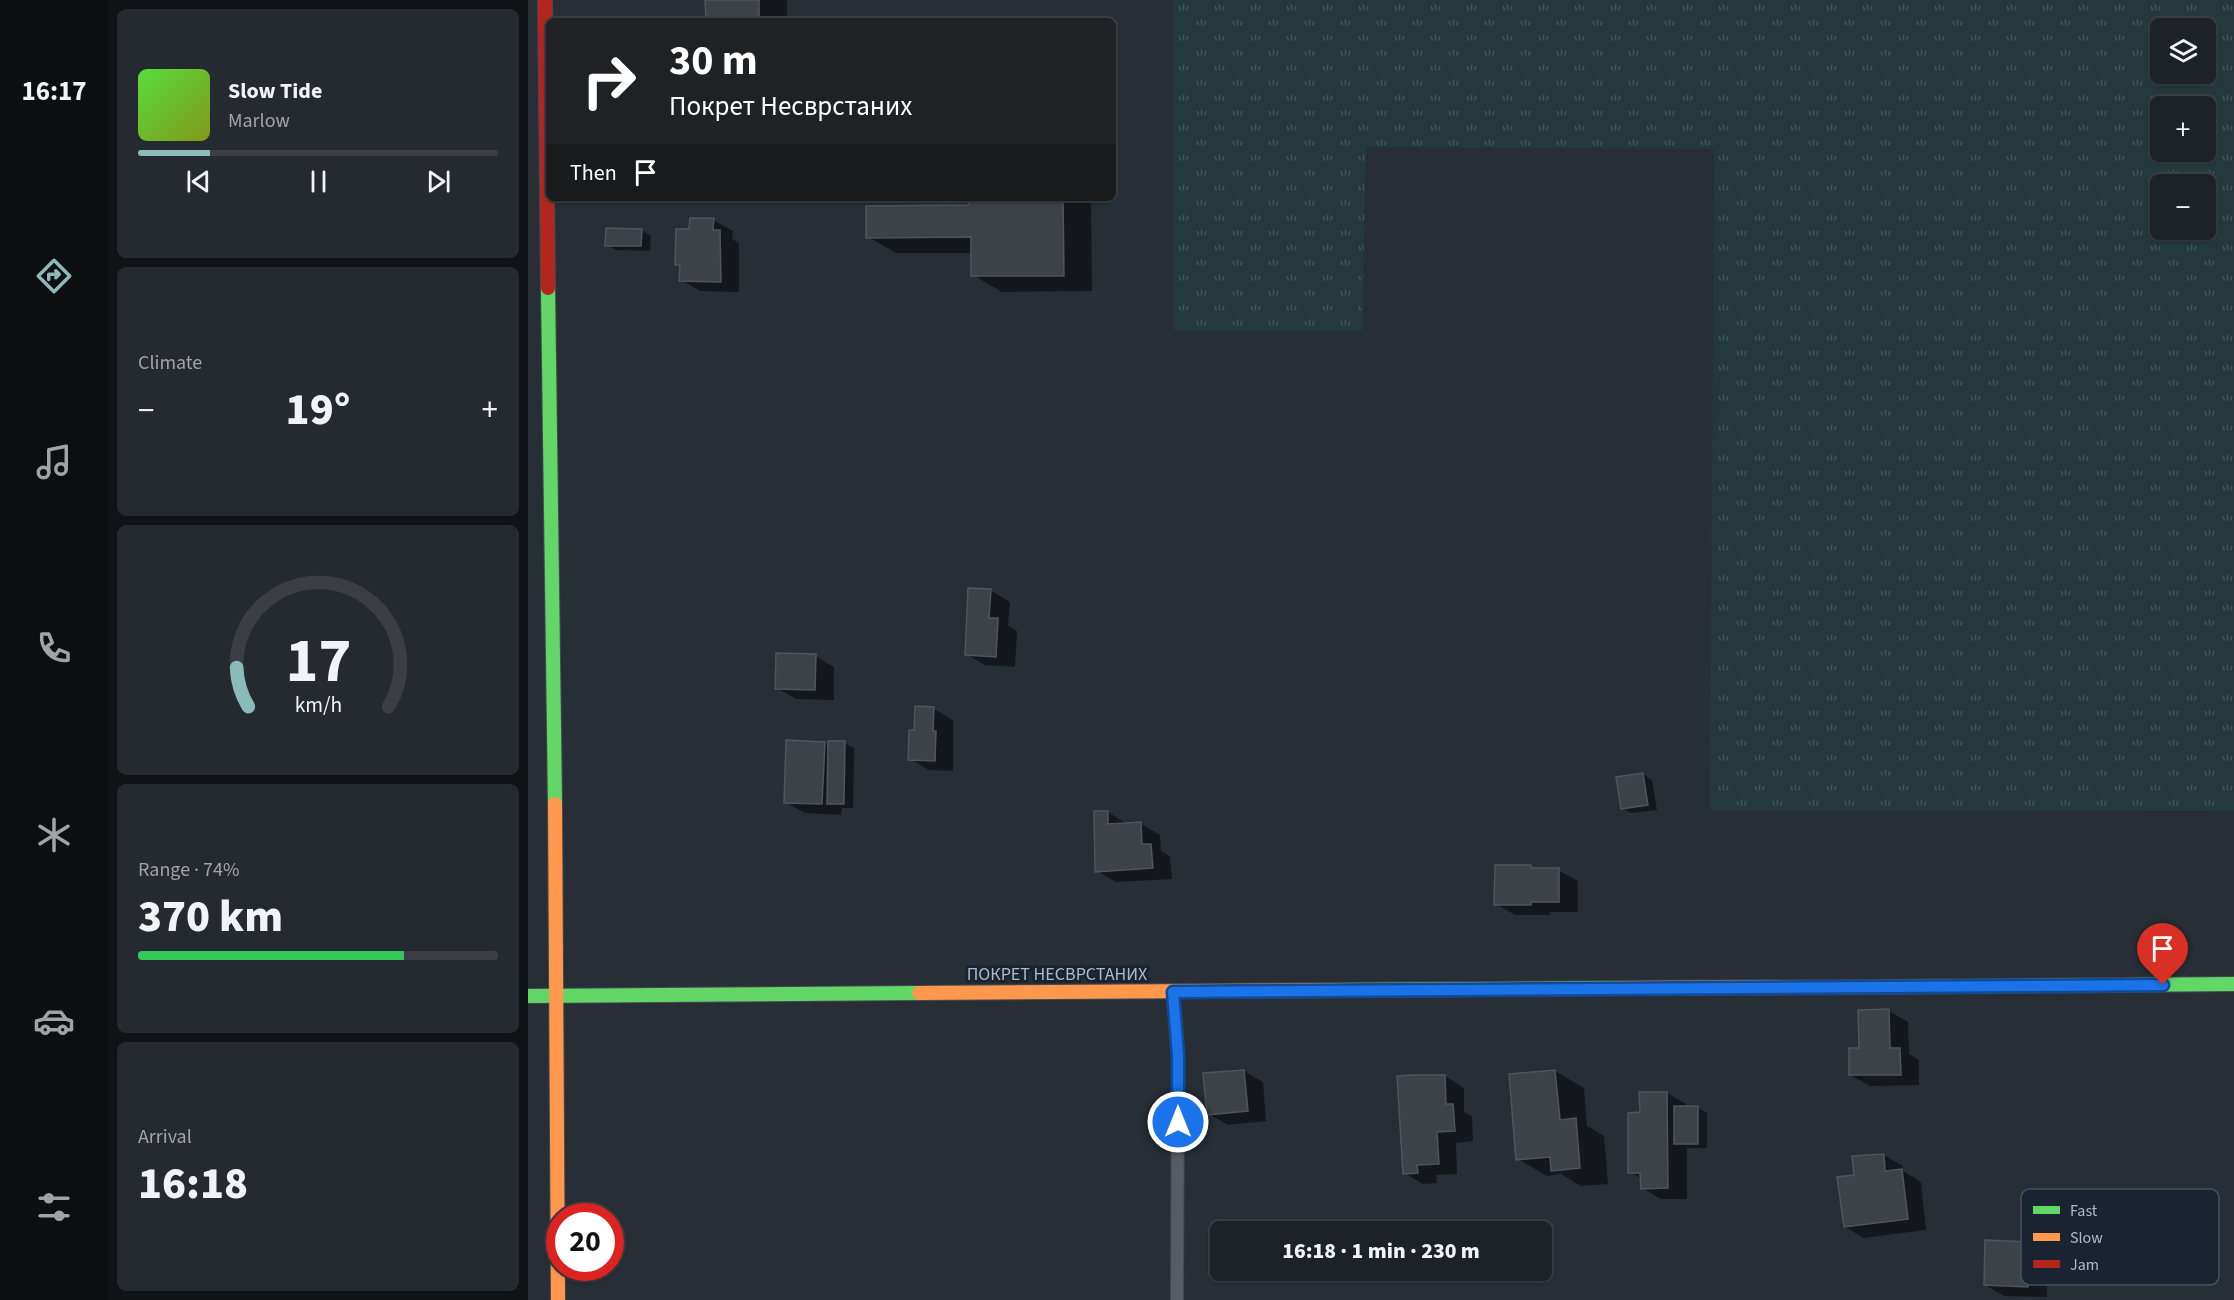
<!DOCTYPE html>
<meta charset="utf-8">
<style>
body{margin:0;font-family:"Source Sans 3",sans-serif;background:#252a30;color:#f1f3f6;height:100vh;display:flex;flex-direction:column;font-size:22px;white-space:nowrap}
*{box-sizing:border-box;margin:0}
p{font-size:20px;color:#a0a4a8}
.icon{flex:none;width:33px;height:33px;fill:none;stroke:currentColor;stroke-width:2;stroke-linecap:round;stroke-linejoin:round}
.map{position:relative;flex:1;overflow:hidden}
.side{display:flex;flex-direction:column;gap:9px;padding:9px;background:#101316;width:420px}
.side>*{flex:none}
.hud{position:absolute;left:18px;top:18px;width:570px;height:183px;border-radius:9px;box-shadow:0 2px 4px #0004,0 0 0 2px #3b3f45;background:#202124;color:#fff;overflow:hidden}
.fabs{position:absolute;left:1622px;top:18px;display:grid;gap:12px}
.fabs a{display:grid;place-items:center;width:66px;height:66px;border-radius:9px;background:#1d2228;box-shadow:0 2px 4px #0004,0 0 0 2px #3b3f45;font-size:30px}
.speed{position:absolute;left:18px;top:1203px;display:flex;gap:12px;font-size:30px;font-weight:700;text-align:center}
.speed>*{display:grid;place-content:center;width:78px;height:78px;border-radius:50%;background:#1d2228;box-shadow:0 2px 4px #0004,0 0 0 2px #3b3f45;line-height:1}
.speed .limit{border:9px solid #d22;background:#fff;color:#111}
.pin{position:absolute;display:grid;place-items:center;width:51px;height:51px;color:#fff;margin:-62px -26px;border-radius:50% 50% 50% 0;rotate:-45deg;box-shadow:0 0 6px #0007}
.pin .icon{rotate:45deg}
.me{position:absolute;width:66px;margin:-33px;rotate:0deg;stroke-linejoin:round;filter:drop-shadow(0 0 4px #0008)}
.turn{display:flex;align-items:center;gap:21px;height:126px;padding:0 24px;font-size:27px}
.turn .icon{width:78px;height:78px;stroke-width:2.5}
.turn b{display:block;font-size:42px;line-height:51px}
.then{display:flex;align-items:center;height:57px;padding:0 24px;background:#0003;gap:12px;font-size:22px}
.big{font-size:45px;font-weight:800;line-height:1.1}
.side .widget{flex:1;display:flex;flex-direction:column;justify-content:center;gap:9px;min-width:0;padding:0 21px;border-radius:9px;background:#252a30}
.side .dial{align-items:center;gap:0}
.dial svg{height:156px;overflow:visible;fill:none;stroke:#3b3f45;stroke-width:7;stroke-linecap:round;text-anchor:middle}
.dial text{fill:#f1f3f6;stroke:none}
.song{display:flex;align-items:center;gap:18px}
.cover{width:72px;height:72px;border-radius:9px;background:linear-gradient(135deg,hsl(110 70% 55%),hsl(70 70% 35%))}
.played{height:6px;border-radius:3px;background:linear-gradient(90deg,#8bbbb9 20%,#3b3f45 20%)}
.keys{display:flex;justify-content:space-around;direction:ltr}
.heat{display:flex;justify-content:space-between;align-items:center;font-size:33px;direction:ltr}
.charge{height:9px;border-radius:4px;background:linear-gradient(90deg,#34c759 74%,#3b3f45 0)}
.trip{position:absolute;left:682px;top:1221px;width:342px;height:60px;border-radius:9px;background:#1d2228;box-shadow:0 2px 4px #0004,0 0 0 2px #3b3f45;font-weight:800;line-height:60px;text-align:center}
main{display:flex;flex:1;min-height:0}
.menu{display:flex;flex-direction:column;width:108px;justify-content:space-around;align-items:center;background:#0c0e10;color:#a0a4a8}
.menu .icon{width:42px;height:42px}
.menu .active{color:#8bbbb9}
.menu b{font-size:27px;color:#f1f3f6}
.map>svg:first-child{display:block}
.grass{fill:url(#grass-tufts);fill-rule:evenodd}
.shadow{fill:#0007}
.building{fill:#3c4248;stroke:#4f555d;stroke-width:1.5}
.lines{fill:none;stroke-linecap:round;stroke-linejoin:round}
.lane-casing{stroke:#454a50;stroke-width:14}
.fast-casing{stroke:#454a50;stroke-width:16}
.slow-casing{stroke:#454a50;stroke-width:16}
.jam-casing{stroke:#454a50;stroke-width:16}
.lane{stroke:#575c64;stroke-width:12}
.fast{stroke:#63d668;stroke-width:14}
.slow{stroke:#ff974d;stroke-width:14}
.jam{stroke:#b3261e;stroke-width:14}
.route-casing{stroke:#114b97;stroke-width:15}
.route{stroke:#1a73e8;stroke-width:10}
.labels{text-anchor:middle;stroke-width:6;stroke-linejoin:round;paint-order:stroke}
.street-label{font-size:18px;fill:#b0bac7;stroke:#1a2430}
.key{fill:#1a2430;stroke:#47515d;stroke-width:1.5}
.key-label{font-size:16px;fill:#b0bac7}
</style>
<main>
<nav class="menu">
<b>16:17</b>
<svg class="icon active" aria-label="directions" viewBox="0 0 24 24"><path d="M12 3l9 9-9 9-9-9zM9 14v-3h6M13 9l2 2-2 2"/></svg>
<svg class="icon" aria-label="music" viewBox="0 0 24 24"><path d="M9 18V5l10-2v13"/><circle cx="6" cy="18" r="3"/><circle cx="16" cy="16" r="3"/></svg>
<svg class="icon" aria-label="phone" viewBox="0 0 24 24"><path d="M5 4h4l2 5-3 2q2 4 5 5l2-3 5 2v4C11 20 4 13 5 4z"/></svg>
<svg class="icon" aria-label="climate" viewBox="0 0 24 24"><path d="M12 3v18M4 7l16 10M4 17L20 7"/></svg>
<svg class="icon" aria-label="car" viewBox="0 0 24 24"><path d="M5 17H2v-5l4-1 3-4h7l3 4 3 1v5h-3M9 17h6M6 11h13"/><circle cx="7" cy="17" r="2"/><circle cx="17" cy="17" r="2"/></svg>
<svg class="icon" aria-label="filters" viewBox="0 0 24 24"><path d="M4 7h16M4 17h16"/><circle cx="9" cy="7" r="2"/><circle cx="15" cy="17" r="2"/></svg>
</nav>
<section class="side">
<div class="widget">
<div class="song"><i class="cover"></i><div><b>Slow Tide</b><p>Marlow</p></div></div>
<div class="played"></div>
<div class="keys"><svg class="icon" aria-label="previous" viewBox="0 0 24 24"><path d="M18 5L8 12l10 7zM5 5v14"/></svg><svg class="icon" aria-label="pause" viewBox="0 0 24 24"><path d="M8 5v14M16 5v14"/></svg><svg class="icon" aria-label="next" viewBox="0 0 24 24"><path d="M6 5l10 7-10 7zM19 5v14"/></svg></div>
</div>
<div class="widget"><p>Climate</p>
<div class="heat"><a>−</a><b class="big">19°</b><a>+</a></div>
</div>
<div class="widget dial"><svg viewBox="0 0 100 80">
<path d="M14 69A42 42 0 1 1 86 69"/>
<path d="M14 69A42 42 0 0 1 8 49" stroke="#8bbbb9"/>
<text x="50" y="56" font-size="32" font-weight="700">17</text>
<text x="50" y="72" font-size="11">km/h</text>
</svg></div>
<div class="widget"><p>Range · 74%</p><b class="big">370 km</b><div class="charge"></div></div>
<div class="widget"><p>Arrival</p><b class="big">16:18</b></div>
</section>
<div class="map">
<svg width="1706" height="1300" viewBox="0 0 1706 1300">
<defs>
<pattern id="grass-tufts" width="24" height="20" patternUnits="userSpaceOnUse" patternTransform="scale(1.5)"><rect width="24" height="20" fill="#24393b"/><path d="M3 7l-1-3M5 7V3M7 7l1-3M15 17l-1-3M17 17v-4M19 17l1-3" fill="none" stroke="#415456"/></pattern>
</defs>
<rect width="100%" height="100%" fill="#272e35"/>
<!-- grass -->
<path class="grass" d="M646,0H1706V811L1182,810L1186,149L838,147L834,331H646ZM1632,28H1677V74H1632ZM1632,106H1677V152H1632ZM1632,184H1677V230H1632Z"/>
<!-- shadow -->
<path class="shadow" d="M179,0H259V21H179Z
M442,198H563L564,291L474,292L445,275V253H368L340,237L442,207Z
M185,220L205,231L204,239L211,243V292L172,291L153,280V267L149,265L163,231Z
M114,230L123,236L122,251L88,250L79,245Z
M462,590L482,602L480,626L489,631L487,667L457,665L438,654Z
M287,656L306,667V700L268,699L248,688Z
M406,709L425,720V771L401,770L382,759L387,732Z
M296,743L301,746L316,743L326,748L325,808H314L313,815L277,813L257,802Z
M1115,774L1124,780L1129,810L1103,813L1094,808Z
M580,812L599,824H613L632,835L633,851L642,856L644,879L588,882L569,871Z
M1003,866L1009,870H1030L1050,881V912H1022V915H987L968,904Z
M1332,1011H1361L1380,1022L1381,1054L1391,1060V1085L1342,1086L1322,1075L1332,1050Z
M716,1071L735,1082L738,1121L700,1125L681,1114Z
M1027,1071L1056,1088L1059,1126L1076,1136L1080,1184L1053,1186L1033,1174L1019,1176L990,1159Z
M917,1076L936,1088V1112L944,1116L945,1141L928,1143L929,1174L908,1175L909,1183L895,1184L876,1173Z
M1139,1093L1158,1104V1108H1170L1179,1113V1148H1159V1199H1133L1114,1188V1179L1102,1172L1113,1114Z
M1356,1155L1375,1166V1171L1393,1182L1398,1230L1336,1238L1317,1227L1327,1176Z
M1458,1241L1501,1243L1520,1254L1519,1297L1476,1296L1457,1285Z"/>
<!-- building -->
<path class="building" d="M177,0H231V21H178Z
M441,198H535L536,276H443V237L338,238V206L441,205Z
M162,218H186L185,230H192L193,282L151,281L152,265H147L148,229H161Z
M78,228L114,229L113,246H77Z
M440,588L463,589L461,618H470L468,657L437,655Z
M248,653L288,654L287,690L247,689Z
M387,706L406,707L405,731H408L407,761L380,760L381,730H386Z
M258,740L297,742L294,804L256,803Z
M300,741H317L316,804H299Z
M1115,773L1120,805L1093,809L1088,777Z
M566,811H580V824L613,822L614,844H623L625,868L567,872Z
M967,865H1003L1004,868H1031V902H1003V905H966Z
M1361,1009L1362,1048H1372L1373,1075H1321V1048H1331L1330,1010Z
M716,1070L720,1111L679,1115L675,1073Z
M1027,1070L1032,1120L1048,1118L1052,1168L1023,1171L1022,1157L988,1160L981,1074Z
M884,1075H917L918,1104H925L927,1131L909,1132L911,1164L889,1165L890,1173L875,1174L869,1076Z
M1111,1092H1139L1140,1188L1113,1189L1112,1173H1100V1113L1112,1112Z
M1146,1106H1170V1144H1146Z
M1356,1154L1357,1171L1374,1169L1380,1219L1316,1227L1309,1177L1326,1175L1324,1156Z
M1457,1240L1501,1242L1500,1287L1456,1285Z"/>
<g class="lines">
<defs>
<path id="lane" d="M645,993L650,1055L649,1300"/>
<path id="fast" d="M20,288L27,804
M1348,987L1706,984
M803,990L1092,988
M0,996L391,993"/>
<path id="slow" d="M27,804L30,1300
M1092,988L1348,987
M391,993L803,990"/>
<path id="jam" d="M17,0L20,288"/>
</defs>
<!-- lane casing -->
<use href="#lane" class="lane-casing"/>
<!-- fast casing -->
<use href="#fast" class="fast-casing"/>
<!-- slow casing -->
<use href="#slow" class="slow-casing"/>
<!-- jam casing -->
<use href="#jam" class="jam-casing"/>
<!-- lane -->
<use href="#lane" class="lane"/>
<!-- fast -->
<use href="#fast" class="fast"/>
<!-- slow -->
<use href="#slow" class="slow"/>
<!-- jam -->
<use href="#jam" class="jam"/>
</g>
<g class="lines">
<defs>
<path id="route" d="M650,1122V1055L645,992L1635,985"/>
</defs>
<!-- route casing -->
<use href="#route" class="route-casing"/>
<!-- route -->
<use href="#route" class="route"/>
</g>
<g class="labels">
<!-- street labels -->
<g class="street-label">
<text x="529" y="980">ПОКРЕТ НЕСВРСТАНИХ</text>
</g>
</g>
<!-- legend -->
<rect x="1493" y="1189" width="198" height="96" rx="9" class="key"/>
<rect x="1505" y="1206" width="27" height="8" fill="#63d668"/>
<rect x="1505" y="1233" width="27" height="8" fill="#ff974d"/>
<rect x="1505" y="1260" width="27" height="8" fill="#b3261e"/>
<g class="key-label">
<text x="1542" y="1216">Fast</text>
<text x="1542" y="1243">Slow</text>
<text x="1542" y="1270">Jam</text>
</g>
</svg>
<div class="fabs">
<a><svg class="icon" aria-label="layers" viewBox="0 0 24 24"><path d="M12 4l9 5-9 5-9-5zM3 14l9 5 9-5"/></svg></a>
<a>+</a>
<a>−</a>
</div>
<div class="speed"><div class="limit">20</div></div>
<div class="pin" style="left:1635px;top:985px;background:#d93025"><svg class="icon" aria-label="arrive" viewBox="0 0 24 24"><path d="M6 21V4h12l-3 4 3 4H6"/></svg></div>
<svg class="me" style="left:650px;top:1122px" viewBox="-20 -20 40 40"><circle r="17" fill="#1a73e8" stroke="#fff" stroke-width="3"/><path d="M0-11L8 9 0 5-8 9z" fill="#fff"/></svg>
<div class="trip">16:18 · 1 min · 230 m</div>
<div class="hud">
<div class="turn"><svg class="icon" aria-label="right" viewBox="0 0 24 24"><path d="M7 20v-9h11M14 6l5 5-5 5"/></svg><div><b>30 m</b>Покрет Несврстаних</div></div>
<div class="then">Then<svg class="icon" aria-label="arrive" viewBox="0 0 24 24"><path d="M6 21V4h12l-3 4 3 4H6"/></svg></div>
</div>
</div>
</main>
